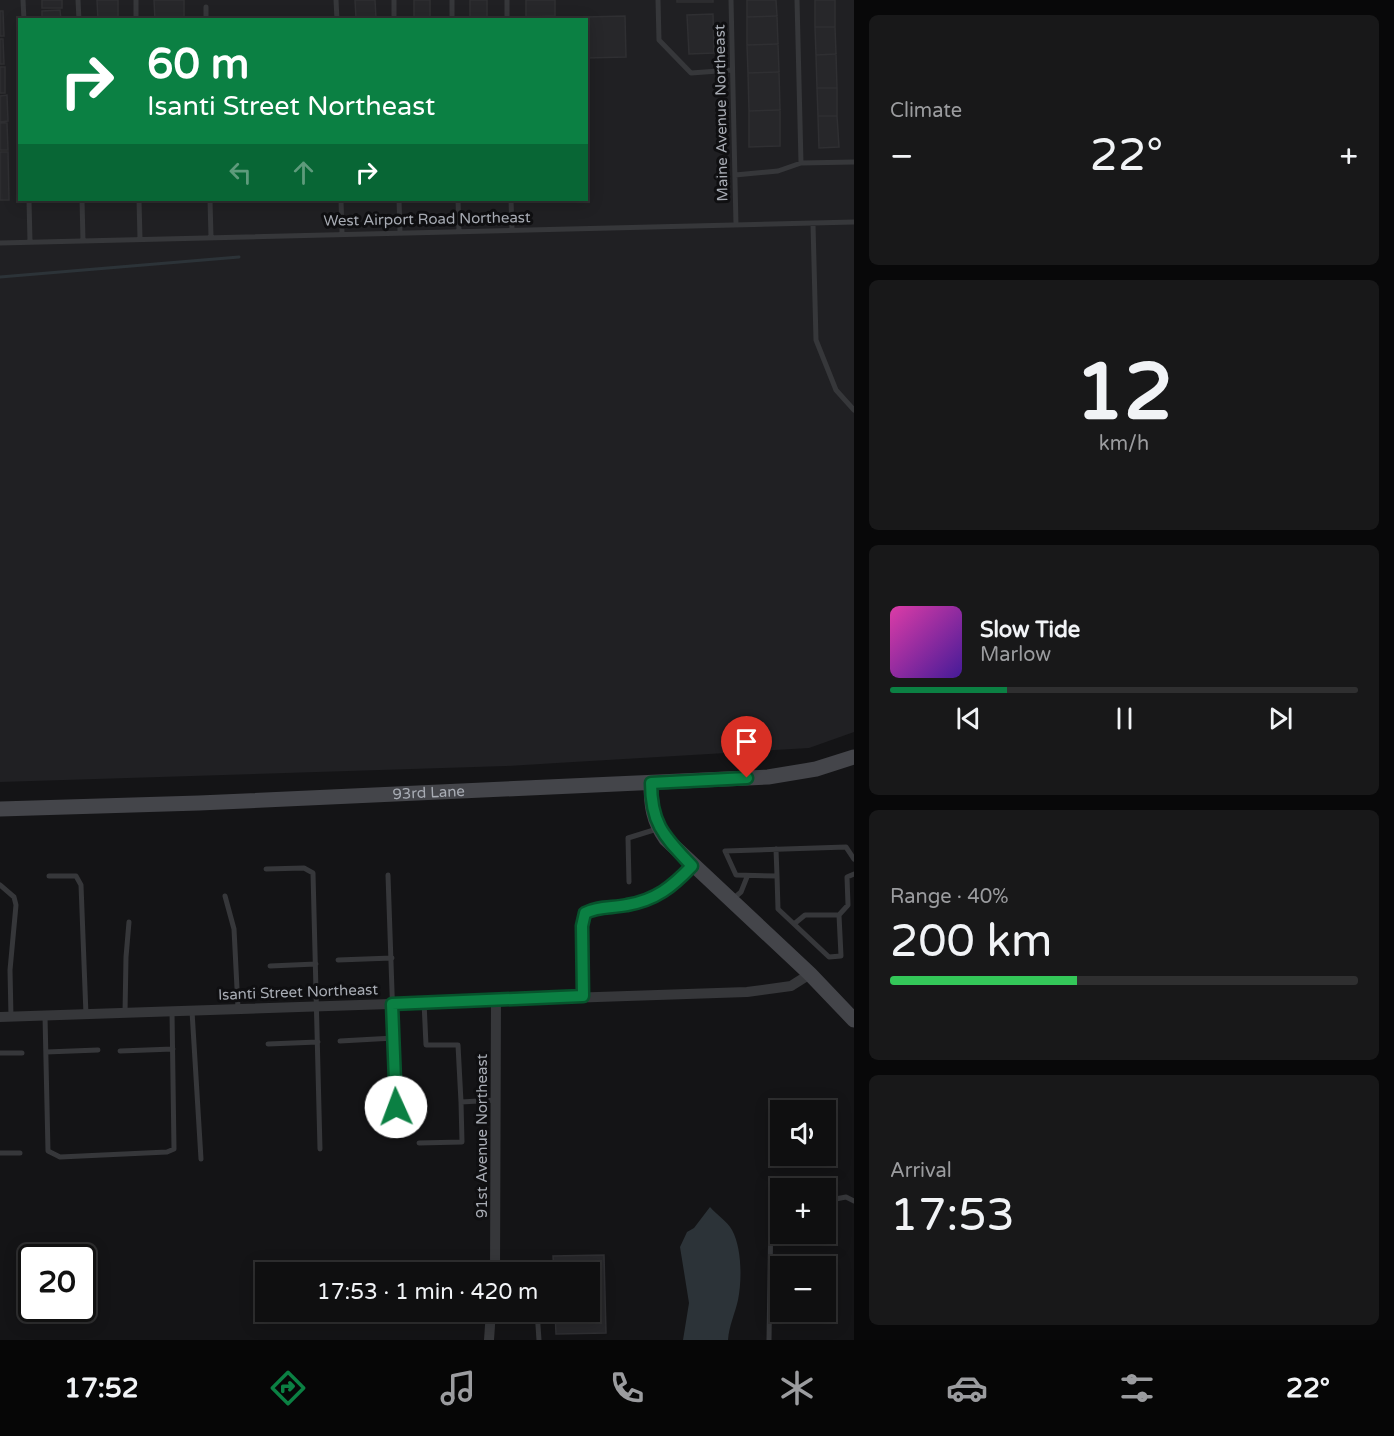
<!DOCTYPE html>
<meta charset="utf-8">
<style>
body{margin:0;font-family:"Varela Round",sans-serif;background:#181819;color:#f1f3f6;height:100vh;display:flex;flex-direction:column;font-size:22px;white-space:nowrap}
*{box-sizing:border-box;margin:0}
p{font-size:20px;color:#9b9c9f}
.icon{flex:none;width:33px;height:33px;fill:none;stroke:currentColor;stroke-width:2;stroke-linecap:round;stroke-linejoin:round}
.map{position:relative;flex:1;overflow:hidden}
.side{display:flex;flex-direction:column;gap:15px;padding:15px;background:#080809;width:540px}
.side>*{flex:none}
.hud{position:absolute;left:18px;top:18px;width:570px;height:183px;border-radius:0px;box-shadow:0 3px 15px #0003,0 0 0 2px #2f2f30;background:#0b8043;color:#fff;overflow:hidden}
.buttons{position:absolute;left:770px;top:1100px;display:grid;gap:12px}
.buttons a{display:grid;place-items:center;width:66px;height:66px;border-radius:0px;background:#0f0f10;box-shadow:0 3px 15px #0003,0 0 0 2px #2f2f30;font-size:30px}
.speed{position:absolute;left:18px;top:1244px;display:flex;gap:12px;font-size:30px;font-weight:700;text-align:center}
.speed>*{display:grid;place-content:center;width:78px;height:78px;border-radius:50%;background:#0f0f10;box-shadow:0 3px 15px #0003,0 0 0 2px #2f2f30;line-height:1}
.speed .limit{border:3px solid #111;border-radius:9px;background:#fff;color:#111}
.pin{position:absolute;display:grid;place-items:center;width:51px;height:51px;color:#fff;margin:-62px -26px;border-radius:50% 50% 50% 0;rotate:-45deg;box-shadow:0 0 6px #0007}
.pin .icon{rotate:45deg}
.me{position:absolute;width:66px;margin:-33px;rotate:358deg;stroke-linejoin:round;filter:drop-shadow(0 0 4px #0008)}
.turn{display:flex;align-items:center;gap:21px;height:126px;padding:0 30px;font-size:27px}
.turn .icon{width:78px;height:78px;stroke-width:2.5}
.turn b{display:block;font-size:42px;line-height:51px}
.lanes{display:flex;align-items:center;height:57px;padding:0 30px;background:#0003;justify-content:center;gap:30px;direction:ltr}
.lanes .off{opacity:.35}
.big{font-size:45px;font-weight:600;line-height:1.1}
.side .widget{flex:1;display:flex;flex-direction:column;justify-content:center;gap:9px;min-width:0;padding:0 21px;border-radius:9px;background:#181819}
.side .dial{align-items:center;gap:0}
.dial b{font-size:78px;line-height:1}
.song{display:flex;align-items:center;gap:18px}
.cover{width:72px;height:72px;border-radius:9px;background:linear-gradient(135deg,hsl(320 70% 55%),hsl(260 70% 35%))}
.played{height:6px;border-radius:3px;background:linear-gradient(90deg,#0b8043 25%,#2f2f30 25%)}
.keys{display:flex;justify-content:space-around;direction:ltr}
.heat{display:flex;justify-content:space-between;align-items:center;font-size:33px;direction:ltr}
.charge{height:9px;border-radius:4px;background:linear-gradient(90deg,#34c759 40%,#2f2f30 0)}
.trip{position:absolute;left:255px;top:1262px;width:345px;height:60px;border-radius:0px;background:#0f0f10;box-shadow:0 3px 15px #0003,0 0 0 2px #2f2f30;font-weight:600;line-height:60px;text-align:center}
.dock{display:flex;height:96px;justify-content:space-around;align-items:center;background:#060606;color:#9b9c9f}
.dock .icon{width:42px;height:42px}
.dock .selected{color:#0b8043}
.dock b{font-size:27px;color:#f1f3f6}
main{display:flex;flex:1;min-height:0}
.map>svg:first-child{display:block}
.built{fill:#202023;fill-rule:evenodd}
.water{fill:#2c3338}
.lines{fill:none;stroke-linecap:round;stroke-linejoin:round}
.stream{stroke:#2c3338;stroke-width:3}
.building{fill:#27272a;stroke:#2f2f32;stroke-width:1.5}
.lane{stroke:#36373a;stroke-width:5}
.street{stroke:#36373a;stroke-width:10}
.secondary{stroke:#44454a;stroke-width:15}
.route-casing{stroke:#07532c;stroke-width:15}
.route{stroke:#0b8043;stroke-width:10}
.labels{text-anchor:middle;stroke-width:6;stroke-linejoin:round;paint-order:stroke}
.street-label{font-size:15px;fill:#a8acb4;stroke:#0f0f11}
</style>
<main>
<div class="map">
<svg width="854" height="1340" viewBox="0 0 854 1340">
<rect width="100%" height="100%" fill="#141416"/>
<!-- built -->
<path class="built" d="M0,0H854V732L809,748L506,766L0,782ZM20,20H586V200H20Z"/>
<!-- water -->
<path class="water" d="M710,1207C717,1215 727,1221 732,1230C742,1248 742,1281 738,1300C735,1314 729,1325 728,1340H683L689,1303L680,1247L687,1232L694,1228Z"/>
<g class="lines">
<!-- stream -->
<path class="stream" d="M0,277L239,257"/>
</g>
<!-- building -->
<path class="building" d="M42,0H62V8H42Z
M97,0H118V20H98Z
M154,0H184V20H155Z
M355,0H375L376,18H356Z
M414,0H430V20H414Z
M470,0H487V20H470Z
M526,0H555V16L526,17Z
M677,0H713V2H677Z
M747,0H776L777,16L747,17Z
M815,0H835V27H815Z
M60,10L61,20H42V11Z
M0,11H3L4,36H0Z
M713,14L714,53L689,54L687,15Z
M555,16V20H526V17Z
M625,16L626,57L586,58L585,17Z
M777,16L778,44L747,45V17Z
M815,27H835L836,54L816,55Z
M0,39H3L4,64H0Z
M778,44L779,72L748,73L747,45Z
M836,54L837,88H817L816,55Z
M0,67H5V93H0Z
M779,72L780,110L749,111L748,73Z
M817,88H837V116H818Z
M7,95L8,121L0,122V96Z
M780,110V146L749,147V111Z
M818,116H837L839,147L819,148Z
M0,123H7L8,150H0Z
M0,152H8L9,200H0Z
M604,1255L606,1333L556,1334L555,1311H590V1272H554L553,1256Z"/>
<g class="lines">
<!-- lane -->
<path class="lane" d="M23,0L24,20
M78,0L79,20
M136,0V20
M336,0L337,20
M394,0V20
M452,0V20
M507,0V20
M658,0L659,40L691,73L732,70
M731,0L736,225
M797,0L801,163
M206,7V20
M735,175L778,171L801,163L854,162
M29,200L30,242
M82,200L83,241
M139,200L140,239
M210,200L211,237
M341,200L342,233
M399,200L400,232
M458,200L459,231
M511,200L512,230
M813,224L816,340L836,390L854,410
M0,243L854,222
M776,849L777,876L736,875L725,851L846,847L854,859
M266,869L304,868L313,873L320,1149
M388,875L396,1107L388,1135
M49,876H76L81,885L86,1015
M777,876L778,909L829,957L841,956L839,915H805L794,924
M629,882L628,838L657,829
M0,885L14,897L16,905L10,970L11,1017
M225,896L234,929L238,1008
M734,898L741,892L747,877
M839,915L848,905L847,877L854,874
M338,960L392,958
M270,966L316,964
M583,996L582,926L585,913C598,906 613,908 627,905C656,900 672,887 692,866
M424,1002L426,1045H458L461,1102L497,1100
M192,1011L201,1159
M125,1013L126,957L129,922
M45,1016L48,1151L60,1157L167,1152L174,1149L172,1012
M340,1041L394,1038
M268,1044L318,1042
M120,1051L173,1049
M46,1052L98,1050
M0,1053H22
M419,1143L462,1142L461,1102
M0,1153H20
M825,1201L846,1197L854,1201
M537,1311L539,1340
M769,1340L771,1212L780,1210"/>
<!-- street -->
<path class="street" d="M0,1017L747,992L791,986L810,974
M495,1272L496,999
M489,1340L491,1311"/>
<!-- secondary -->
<g class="secondary">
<path d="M651,783C651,805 653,821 666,839L810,974L854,1020"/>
<path id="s1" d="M0,809L199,803L768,777L816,769L854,757"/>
</g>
</g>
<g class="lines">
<defs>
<path id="route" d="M396,1107L392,1004L583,996L582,926L585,913C598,906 613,908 627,905C656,900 672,887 692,866C665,837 651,825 651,783L747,778"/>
</defs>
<!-- route casing -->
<use href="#route" class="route-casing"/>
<!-- route -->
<use href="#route" class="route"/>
</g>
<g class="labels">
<!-- street labels -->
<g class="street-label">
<text transform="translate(721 113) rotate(-91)" y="5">Maine Avenue Northeast</text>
<text transform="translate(427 219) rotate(-1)" y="5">West Airport Road Northeast</text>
<text dy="5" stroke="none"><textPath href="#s1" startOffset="429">93rd Lane</textPath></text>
<text transform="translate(298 992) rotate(-2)" y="5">Isanti Street Northeast</text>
<text transform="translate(482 1136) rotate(-90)" y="5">91st Avenue Northeast</text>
</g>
</g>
</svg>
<div class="buttons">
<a><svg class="icon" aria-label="sound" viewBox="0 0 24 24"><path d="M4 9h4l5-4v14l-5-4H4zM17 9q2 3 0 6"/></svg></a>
<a>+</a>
<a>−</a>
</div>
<div class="speed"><div class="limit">20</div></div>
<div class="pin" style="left:747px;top:778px;background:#d93025"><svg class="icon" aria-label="arrive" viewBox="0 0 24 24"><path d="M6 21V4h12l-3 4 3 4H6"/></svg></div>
<svg class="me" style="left:396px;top:1107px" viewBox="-20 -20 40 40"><circle r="19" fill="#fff"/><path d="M0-13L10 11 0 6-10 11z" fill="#0b8043"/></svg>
<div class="trip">17:53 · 1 min · 420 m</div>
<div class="hud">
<div class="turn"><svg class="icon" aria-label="right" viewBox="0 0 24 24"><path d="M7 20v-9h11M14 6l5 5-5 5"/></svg><div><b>60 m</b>Isanti Street Northeast</div></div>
<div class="lanes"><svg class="icon off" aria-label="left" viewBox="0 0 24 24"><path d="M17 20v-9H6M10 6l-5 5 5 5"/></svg><svg class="icon off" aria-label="ahead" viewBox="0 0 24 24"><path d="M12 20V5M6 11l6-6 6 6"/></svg><svg class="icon" aria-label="right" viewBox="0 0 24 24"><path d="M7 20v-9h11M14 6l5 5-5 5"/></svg></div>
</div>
</div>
<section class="side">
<div class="widget"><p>Climate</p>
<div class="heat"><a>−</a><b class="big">22°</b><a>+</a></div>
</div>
<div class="widget dial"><b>12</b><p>km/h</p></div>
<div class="widget">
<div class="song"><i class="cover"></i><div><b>Slow Tide</b><p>Marlow</p></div></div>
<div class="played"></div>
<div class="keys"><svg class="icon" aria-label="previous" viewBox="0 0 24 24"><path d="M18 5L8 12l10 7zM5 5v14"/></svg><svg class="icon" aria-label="pause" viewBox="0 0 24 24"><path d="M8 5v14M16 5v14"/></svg><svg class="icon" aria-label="next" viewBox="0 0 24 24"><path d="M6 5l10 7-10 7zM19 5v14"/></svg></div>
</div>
<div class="widget"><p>Range · 40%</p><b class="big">200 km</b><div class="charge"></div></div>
<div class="widget"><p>Arrival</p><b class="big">17:53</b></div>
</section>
</main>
<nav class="dock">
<b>17:52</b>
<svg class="icon selected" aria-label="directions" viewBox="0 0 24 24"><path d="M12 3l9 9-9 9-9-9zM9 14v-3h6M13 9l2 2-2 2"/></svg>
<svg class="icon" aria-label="music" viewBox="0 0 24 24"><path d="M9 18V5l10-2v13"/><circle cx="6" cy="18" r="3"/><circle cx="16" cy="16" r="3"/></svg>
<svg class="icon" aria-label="phone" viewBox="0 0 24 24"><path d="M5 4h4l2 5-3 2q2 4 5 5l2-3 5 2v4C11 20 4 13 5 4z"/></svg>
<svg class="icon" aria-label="climate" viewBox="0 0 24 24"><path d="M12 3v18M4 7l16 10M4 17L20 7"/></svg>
<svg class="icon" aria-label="car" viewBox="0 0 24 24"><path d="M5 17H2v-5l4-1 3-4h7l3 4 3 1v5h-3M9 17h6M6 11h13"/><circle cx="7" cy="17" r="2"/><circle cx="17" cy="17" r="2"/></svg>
<svg class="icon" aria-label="filters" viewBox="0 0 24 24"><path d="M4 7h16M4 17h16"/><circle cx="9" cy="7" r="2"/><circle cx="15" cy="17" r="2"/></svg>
<b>22°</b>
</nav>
